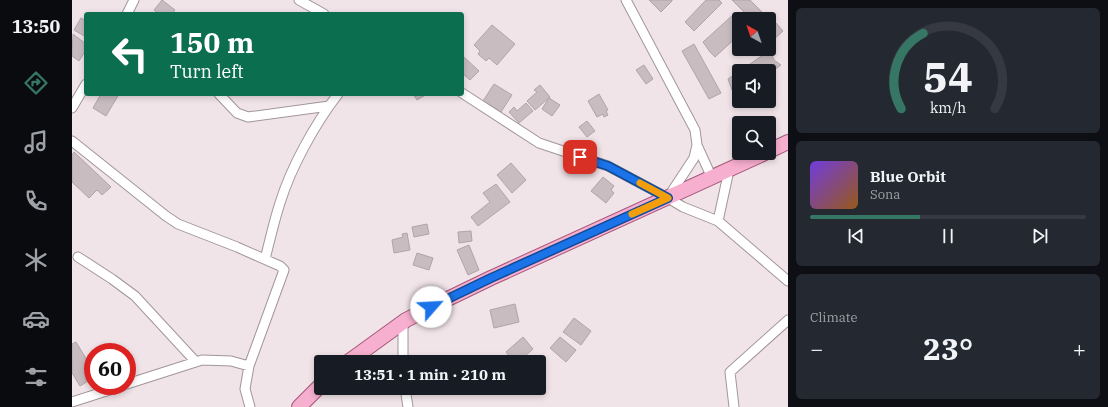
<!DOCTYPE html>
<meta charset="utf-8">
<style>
body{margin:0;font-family:"IBM Plex Serif",serif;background:#242831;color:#f1f3f6;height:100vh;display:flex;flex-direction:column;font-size:15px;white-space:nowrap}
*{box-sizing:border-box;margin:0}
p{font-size:13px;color:#9ea1a6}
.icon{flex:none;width:22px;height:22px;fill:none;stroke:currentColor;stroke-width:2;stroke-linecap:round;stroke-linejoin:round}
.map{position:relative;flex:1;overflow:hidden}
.drawer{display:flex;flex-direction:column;gap:8px;padding:8px;background:#0d0f14;width:320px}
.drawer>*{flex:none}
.guide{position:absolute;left:12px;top:12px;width:380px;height:84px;border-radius:4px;box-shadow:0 2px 6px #0003;background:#0b6e4f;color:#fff;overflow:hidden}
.needle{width:26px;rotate:320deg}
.controls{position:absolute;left:660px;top:12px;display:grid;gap:8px}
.controls a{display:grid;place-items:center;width:44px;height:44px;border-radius:4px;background:#171b24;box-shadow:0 2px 6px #0003;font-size:20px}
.speed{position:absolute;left:12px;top:343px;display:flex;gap:8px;font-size:20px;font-weight:700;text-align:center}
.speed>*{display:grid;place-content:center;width:52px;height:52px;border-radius:50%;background:#171b24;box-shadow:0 2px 6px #0003;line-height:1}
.speed .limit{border:6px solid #d22;background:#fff;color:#111}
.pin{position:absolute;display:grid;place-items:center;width:34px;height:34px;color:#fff;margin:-17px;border-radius:8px;box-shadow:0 2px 6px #0006}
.me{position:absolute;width:44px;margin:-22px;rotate:64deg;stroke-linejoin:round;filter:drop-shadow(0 0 3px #0008)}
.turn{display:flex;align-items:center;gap:14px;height:84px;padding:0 20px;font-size:18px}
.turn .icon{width:52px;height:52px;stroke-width:2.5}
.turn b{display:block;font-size:28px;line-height:34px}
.big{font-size:30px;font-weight:800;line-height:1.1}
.drawer .widget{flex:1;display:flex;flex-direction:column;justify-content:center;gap:6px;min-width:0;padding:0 14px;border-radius:6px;background:#242831}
.drawer .dial{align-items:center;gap:0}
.dial svg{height:104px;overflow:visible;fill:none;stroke:#363941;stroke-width:7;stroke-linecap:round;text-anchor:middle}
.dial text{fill:#f1f3f6;stroke:none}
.song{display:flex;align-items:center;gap:12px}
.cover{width:48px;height:48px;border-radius:6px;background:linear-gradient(135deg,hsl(260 70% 55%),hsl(30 70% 35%))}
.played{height:4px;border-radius:2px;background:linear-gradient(90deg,#357665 40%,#363941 40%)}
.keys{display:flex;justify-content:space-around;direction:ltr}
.heat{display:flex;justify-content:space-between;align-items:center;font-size:22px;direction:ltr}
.trip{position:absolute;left:242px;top:355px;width:232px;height:40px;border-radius:4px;background:#171b24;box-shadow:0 2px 6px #0003;font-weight:800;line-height:40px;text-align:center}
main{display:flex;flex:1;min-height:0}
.dock{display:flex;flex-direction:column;width:72px;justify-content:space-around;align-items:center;background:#090b0e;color:#9ea1a6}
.dock .icon{width:28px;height:28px}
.dock .active{color:#357665}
.dock b{font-size:18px;color:#f1f3f6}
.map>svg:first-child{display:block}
.building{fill:#c8bcc0;stroke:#b0a4a9}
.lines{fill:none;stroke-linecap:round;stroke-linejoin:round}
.minor-casing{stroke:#a1969a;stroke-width:11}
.primary-casing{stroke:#a55779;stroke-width:16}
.minor{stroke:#fff;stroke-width:9}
.primary{stroke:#f6afce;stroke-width:14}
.route-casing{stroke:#114b97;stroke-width:10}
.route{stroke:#1a73e8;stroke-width:7}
.slow{stroke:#f59e0b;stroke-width:7}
</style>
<main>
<nav class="dock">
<b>13:50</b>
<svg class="icon active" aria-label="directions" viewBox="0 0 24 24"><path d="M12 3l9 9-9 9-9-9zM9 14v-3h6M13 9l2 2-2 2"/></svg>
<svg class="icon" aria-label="music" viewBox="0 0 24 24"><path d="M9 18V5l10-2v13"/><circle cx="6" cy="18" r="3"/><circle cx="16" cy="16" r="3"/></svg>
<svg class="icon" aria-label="phone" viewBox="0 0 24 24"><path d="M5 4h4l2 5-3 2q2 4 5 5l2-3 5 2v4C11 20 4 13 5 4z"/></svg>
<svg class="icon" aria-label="climate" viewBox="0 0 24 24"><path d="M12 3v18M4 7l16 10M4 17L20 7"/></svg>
<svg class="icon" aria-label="car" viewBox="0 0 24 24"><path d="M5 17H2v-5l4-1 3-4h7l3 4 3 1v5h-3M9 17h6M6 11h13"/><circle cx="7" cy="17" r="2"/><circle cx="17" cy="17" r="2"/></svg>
<svg class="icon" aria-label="filters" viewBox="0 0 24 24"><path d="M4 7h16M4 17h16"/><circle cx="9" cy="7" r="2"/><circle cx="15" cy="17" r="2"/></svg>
</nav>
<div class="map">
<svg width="716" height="407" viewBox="0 0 716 407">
<rect width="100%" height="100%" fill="#f1e4e8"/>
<!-- building -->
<path class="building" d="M90,0L103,10L100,14H87L82,10Z
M577,0H600V1L589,12Z
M634,0H647L650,3L622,31L613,22Z
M660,0H678L693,15L688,19H679Z
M662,14L667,19V35L643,57L638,52L631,42Z
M696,14L711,31L697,44V19H691Z
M9,18L14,21V37L2,30Z
M420,25L443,44L425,65L417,58L414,61L406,54L408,51L402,45Z
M1,34L14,44V50L7,61L0,56Z
M622,44L649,93L637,99L610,51Z
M698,50L702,60L709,65L697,74V71H668Z
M392,57L407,71L398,80L390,73V60Z
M572,65L581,79L574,84L564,70Z
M667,71V95L660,90L656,79Z
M422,84L440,95L429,112L411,101Z
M468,85L478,97L463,110L455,101L465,92L462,90Z
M29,94H47L34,116L21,108Z
M341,94H355L345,100Z
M527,94L536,110L534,111L536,115L532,117L531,114L525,117L516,101Z
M477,98L488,105L480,116L470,109Z
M454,103L461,111L447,123L437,112L442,107L445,111Z
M515,121L523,131L515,137L507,127Z
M2,152L39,187L30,195L25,190L17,198L0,182V155Z
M439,163L454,180L440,193L425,175Z
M531,177L542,186L539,190L542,193L534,203L519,191Z
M424,184L438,202L406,226L399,217L418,202L411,193Z
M355,224L357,234L342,237L340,227Z
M399,231L400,241L387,243L386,232Z
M335,233L338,250L322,253L320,240L331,237L330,234Z
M397,245L407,270L396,275L385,250Z
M345,253L361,258L357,270L341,265Z
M443,304L447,322L422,328L418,310Z
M502,318L519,331L509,345L491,332Z
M451,337L461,349L446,362H442L434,352Z
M488,337L504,350L494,362L478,348Z
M4,342L21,370V378L8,386L0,373V344Z"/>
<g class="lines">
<defs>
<path id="minor" d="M227,0L252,14
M554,0L623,130L625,145L622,158L597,196
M55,14L62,0
M390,93L467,143L536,166L596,198L611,207L646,221L716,281
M147,94L165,113L176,117L257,106
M0,108L14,84
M0,141L94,216L106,224L165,247L208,266L212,270L177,366L173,389L178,407
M625,145L640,178
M646,221L657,170
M6,257L40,279L63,296L124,362
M193,259C198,240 202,221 208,203C219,167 243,124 266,94
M331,362V323
M55,384L130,360L159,361L177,366
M333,388L336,407
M0,402L50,386
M662,407L658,372L716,320"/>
<path id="primary" d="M697,151L716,142
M276,362L334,320L359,307L419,278L693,153
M227,407L249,385"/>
</defs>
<!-- minor casing -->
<use href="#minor" class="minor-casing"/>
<!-- primary casing -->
<use href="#primary" class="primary-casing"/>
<!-- minor -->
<use href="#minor" class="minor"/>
<!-- primary -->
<use href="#primary" class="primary"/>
</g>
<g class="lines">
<defs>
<path id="route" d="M359,307L419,278L596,198L536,166L508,157"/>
</defs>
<!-- route casing -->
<use href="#route" class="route-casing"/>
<!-- route -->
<use href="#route" class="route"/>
<!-- slow -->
<path class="slow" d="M560,214L596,198L568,183"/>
</g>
</svg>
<div class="controls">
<a><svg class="needle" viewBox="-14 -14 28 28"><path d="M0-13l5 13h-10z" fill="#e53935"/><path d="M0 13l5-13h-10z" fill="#9ea1a6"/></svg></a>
<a><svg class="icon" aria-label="sound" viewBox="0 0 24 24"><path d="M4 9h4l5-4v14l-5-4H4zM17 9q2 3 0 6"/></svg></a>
<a><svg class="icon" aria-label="search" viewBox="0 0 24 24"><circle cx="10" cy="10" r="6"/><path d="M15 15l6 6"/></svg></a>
</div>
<div class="speed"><div class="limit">60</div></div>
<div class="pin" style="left:508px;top:157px;background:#d93025"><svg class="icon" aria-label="arrive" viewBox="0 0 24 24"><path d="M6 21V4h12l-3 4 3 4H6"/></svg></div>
<svg class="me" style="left:359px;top:307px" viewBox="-20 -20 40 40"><circle r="19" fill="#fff"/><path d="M0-13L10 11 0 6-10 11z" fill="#1a73e8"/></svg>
<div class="trip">13:51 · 1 min · 210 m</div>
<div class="guide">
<div class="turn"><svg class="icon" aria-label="left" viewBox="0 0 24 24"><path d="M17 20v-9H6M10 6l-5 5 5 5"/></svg><div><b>150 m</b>Turn left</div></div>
</div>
</div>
<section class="drawer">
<div class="widget dial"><svg viewBox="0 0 100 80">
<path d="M14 69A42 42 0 1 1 86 69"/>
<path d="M14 69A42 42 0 0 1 31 11" stroke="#357665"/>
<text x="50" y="56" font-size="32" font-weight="700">54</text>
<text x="50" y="72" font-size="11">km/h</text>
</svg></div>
<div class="widget">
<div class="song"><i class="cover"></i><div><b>Blue Orbit</b><p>Sona</p></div></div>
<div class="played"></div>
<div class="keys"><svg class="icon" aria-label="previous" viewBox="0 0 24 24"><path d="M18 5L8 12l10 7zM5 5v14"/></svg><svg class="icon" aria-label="pause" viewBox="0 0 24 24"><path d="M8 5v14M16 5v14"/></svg><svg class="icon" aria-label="next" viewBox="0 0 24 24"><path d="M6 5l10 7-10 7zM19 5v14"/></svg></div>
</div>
<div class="widget"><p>Climate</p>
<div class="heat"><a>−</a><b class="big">23°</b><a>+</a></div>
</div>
</section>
</main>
